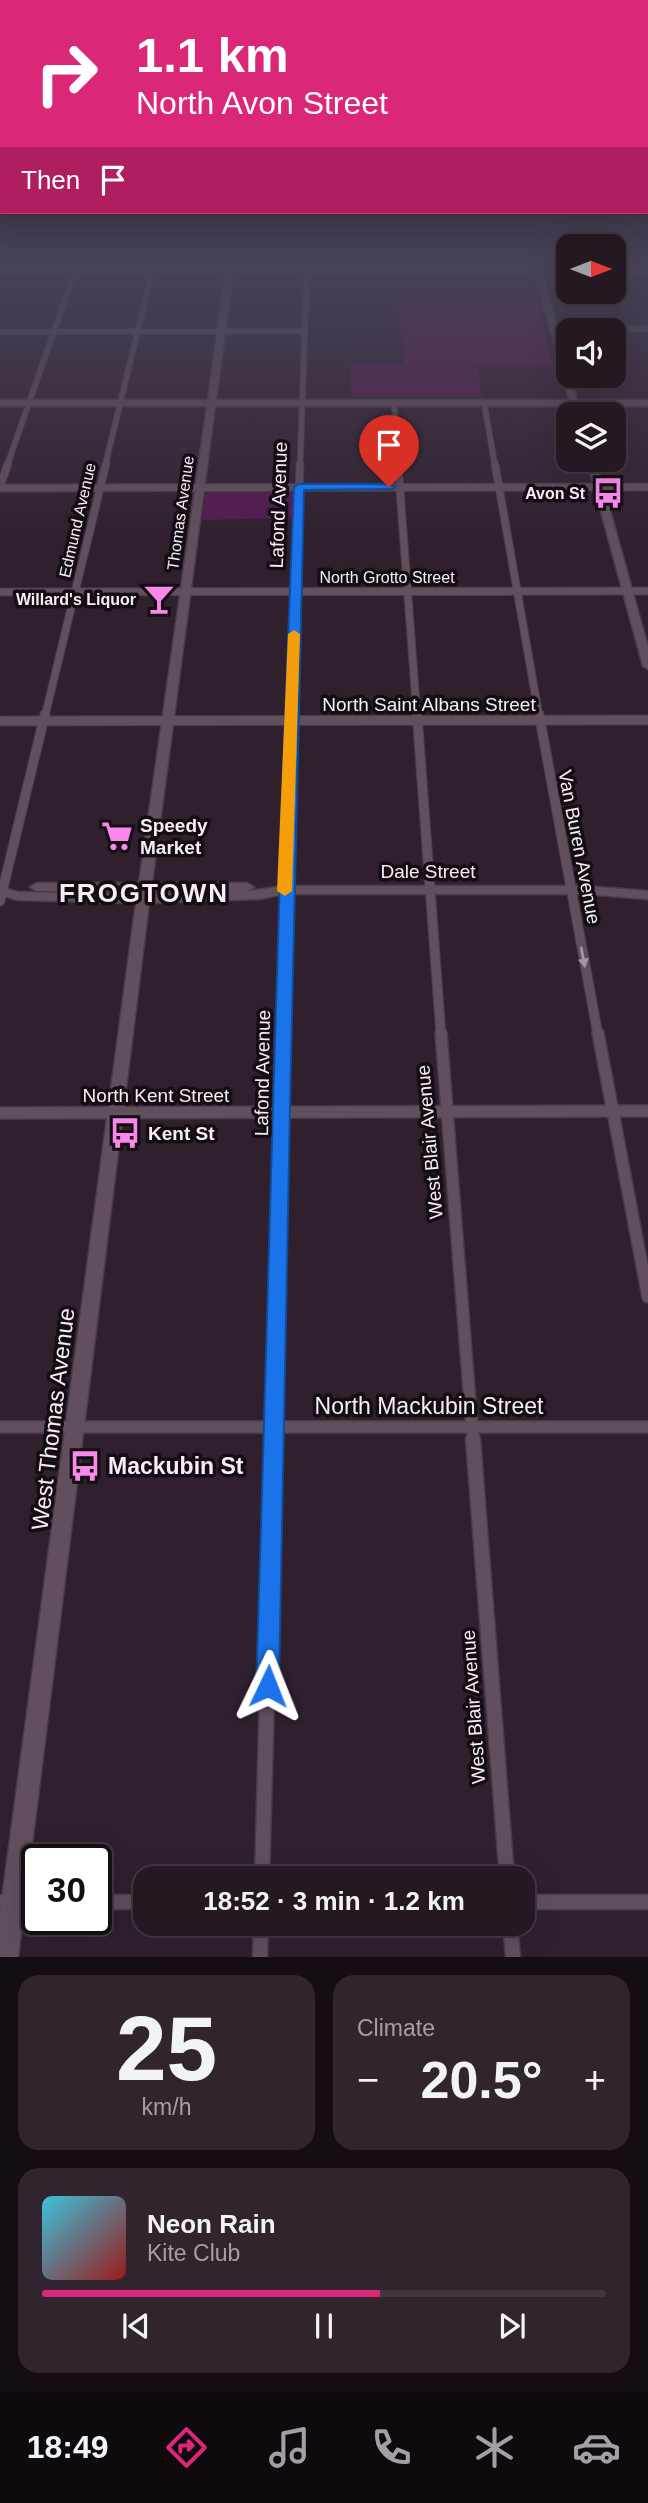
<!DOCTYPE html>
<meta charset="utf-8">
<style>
body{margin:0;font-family:Helvetica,sans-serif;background:#30252f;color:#f1f3f6;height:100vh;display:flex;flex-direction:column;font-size:26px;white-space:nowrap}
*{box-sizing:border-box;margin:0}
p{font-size:23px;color:#a3a0a5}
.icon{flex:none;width:38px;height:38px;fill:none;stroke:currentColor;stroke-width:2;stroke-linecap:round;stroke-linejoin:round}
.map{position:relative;height:1957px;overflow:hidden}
.drawer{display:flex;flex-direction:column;gap:18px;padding:18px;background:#140d13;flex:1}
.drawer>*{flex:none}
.guide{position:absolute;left:0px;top:0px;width:649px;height:214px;box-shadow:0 7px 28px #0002,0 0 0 2px #413740;background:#db2777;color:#fff;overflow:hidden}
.needle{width:46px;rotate:90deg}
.tools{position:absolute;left:556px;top:234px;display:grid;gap:14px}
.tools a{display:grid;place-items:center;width:70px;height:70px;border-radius:14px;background:#241822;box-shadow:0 7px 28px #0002,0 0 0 2px #413740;font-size:35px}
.speed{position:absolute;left:21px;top:1844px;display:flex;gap:14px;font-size:35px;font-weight:700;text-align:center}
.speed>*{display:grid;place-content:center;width:91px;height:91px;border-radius:50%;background:#241822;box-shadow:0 7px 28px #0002,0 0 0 2px #413740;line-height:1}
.speed .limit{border:4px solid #111;border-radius:10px;background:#fff;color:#111}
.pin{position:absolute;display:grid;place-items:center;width:60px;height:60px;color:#fff;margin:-72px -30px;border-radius:50% 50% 50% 0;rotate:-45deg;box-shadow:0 0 7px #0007}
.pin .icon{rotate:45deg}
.me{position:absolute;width:77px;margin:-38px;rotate:2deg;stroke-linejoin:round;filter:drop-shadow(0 0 5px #0008)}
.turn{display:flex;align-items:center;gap:24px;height:147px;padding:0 21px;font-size:32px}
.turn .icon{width:91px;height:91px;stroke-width:2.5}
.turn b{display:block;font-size:49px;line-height:60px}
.then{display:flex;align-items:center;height:66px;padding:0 21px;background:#0003;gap:14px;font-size:26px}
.big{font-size:52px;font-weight:700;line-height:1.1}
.drawer .widget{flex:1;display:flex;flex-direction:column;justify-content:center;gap:10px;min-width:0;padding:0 24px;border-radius:21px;background:#30252f}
.drawer .dial{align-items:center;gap:0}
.dial b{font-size:91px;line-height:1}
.song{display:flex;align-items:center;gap:21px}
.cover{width:84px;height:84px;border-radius:10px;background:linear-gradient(135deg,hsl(190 70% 55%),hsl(0 70% 35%))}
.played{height:7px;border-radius:4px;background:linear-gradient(90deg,#db2777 60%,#413740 60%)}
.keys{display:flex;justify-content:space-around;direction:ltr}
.heat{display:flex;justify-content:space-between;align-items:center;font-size:38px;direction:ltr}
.drawer .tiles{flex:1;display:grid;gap:18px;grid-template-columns:1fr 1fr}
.widget:last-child{grid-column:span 2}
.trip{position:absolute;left:133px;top:1866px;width:402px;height:70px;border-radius:21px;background:#241822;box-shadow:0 7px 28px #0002,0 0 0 2px #413740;font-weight:700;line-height:70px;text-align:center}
.tabs{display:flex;height:112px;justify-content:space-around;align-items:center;background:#0e0a0e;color:#a3a0a5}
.tabs .icon{width:49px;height:49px}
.tabs .current{color:#db2777}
.tabs b{font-size:32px;color:#f1f3f6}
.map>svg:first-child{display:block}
.green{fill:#541a4f}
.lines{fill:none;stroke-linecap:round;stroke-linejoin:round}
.street-far4-casing{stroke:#493c47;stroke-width:7}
.street-far3-casing{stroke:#493c47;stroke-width:9}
.street-far2-casing{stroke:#493c47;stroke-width:11}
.street-far1-casing{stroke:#493c47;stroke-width:14}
.street-casing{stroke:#493c47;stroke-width:17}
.secondary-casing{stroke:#493c47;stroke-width:3}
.street-far4{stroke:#614f5e;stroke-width:5}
.street-far3{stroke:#614f5e;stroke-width:7}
.street-far2{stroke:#614f5e;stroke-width:9}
.street-far1{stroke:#614f5e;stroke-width:11}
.street{stroke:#614f5e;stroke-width:14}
.secondary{fill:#614f5e;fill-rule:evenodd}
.oneway{fill:#a596a2}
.route{fill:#1a73e8;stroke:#114b97;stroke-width:2}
.slow{fill:#f59e0b}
.labels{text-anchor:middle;stroke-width:7;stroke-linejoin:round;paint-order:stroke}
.far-poi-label{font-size:16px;font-weight:bold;fill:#f8edf6;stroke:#140d13;text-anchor:end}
.far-street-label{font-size:16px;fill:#f8edf6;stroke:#140d13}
.street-label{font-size:19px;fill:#f8edf6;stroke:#140d13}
.poi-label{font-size:19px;font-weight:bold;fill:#f8edf6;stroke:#140d13;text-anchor:start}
.near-street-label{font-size:23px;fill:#f8edf6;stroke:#140d13}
.near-poi-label{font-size:23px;font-weight:bold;fill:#f8edf6;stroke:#140d13;text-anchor:start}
.district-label{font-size:26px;font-weight:bold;letter-spacing:2px;fill:#f8edf6;stroke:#140d13}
</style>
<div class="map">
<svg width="648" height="1957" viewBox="0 0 648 1957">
<rect width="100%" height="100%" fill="#30202e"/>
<!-- green -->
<path class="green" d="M537,300L553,366H477L482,397H351L350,364H404L398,301Z
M206,491L293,490L294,518L202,520Z"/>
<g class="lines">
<defs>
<path id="street-far4" d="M0,271H569
M614,271L648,272
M554,328L648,329
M0,332L304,331
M394,402L399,466
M484,402L495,466
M7,466L76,268
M105,466L153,268
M300,466L307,268"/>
<path id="street-far3" d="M398,464L417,716
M495,464L539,716
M0,486L8,464
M0,488L648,487
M0,592L648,591
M45,716L106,464
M291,716L300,464"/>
<path id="street-far2" d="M417,714L441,1035
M539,714L598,1035
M0,721L648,720
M0,901L45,714
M284,1035L291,714"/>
<path id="street-far1" d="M441,1033L473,1441
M598,1033L648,1297
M0,1113L648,1111
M0,1427H648
M274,1441L284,1033"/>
<path id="street" d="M473,1439L507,1878
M262,1878L274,1439
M0,1902H37
M96,1902H145
M523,1902H648
M510,1923L513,1957
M260,1957L261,1923"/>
<path id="secondary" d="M226,268H234L216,400H569L534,268H541L577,400H648V406H579L581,415H573L570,406H215L152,883H247L254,887L248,891L285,886H583L648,891V899L583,894H285L259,899L149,903L18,1957H0V1914L136,903L18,900L0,895V887L18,892L137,894V891H37L30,887L37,883H139L207,406H0V400H208ZM151,891H242L150,894Z
M587,460H596L648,647V669L643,666Z"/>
</defs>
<!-- street-far4 casing -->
<use href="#street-far4" class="street-far4-casing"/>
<!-- street-far3 casing -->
<use href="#street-far3" class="street-far3-casing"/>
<!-- street-far2 casing -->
<use href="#street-far2" class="street-far2-casing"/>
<!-- street-far1 casing -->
<use href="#street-far1" class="street-far1-casing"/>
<!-- street casing -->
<use href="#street" class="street-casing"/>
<!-- secondary casing -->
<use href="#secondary" class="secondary-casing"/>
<!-- street-far4 -->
<use href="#street-far4" class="street-far4"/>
<!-- street-far3 -->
<use href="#street-far3" class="street-far3"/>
<!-- street-far2 -->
<use href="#street-far2" class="street-far2"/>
<!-- street-far1 -->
<use href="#street-far1" class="street-far1"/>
<!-- street -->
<use href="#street" class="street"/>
<!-- secondary -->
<use href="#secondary" class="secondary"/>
</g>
<!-- one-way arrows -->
<defs><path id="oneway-solid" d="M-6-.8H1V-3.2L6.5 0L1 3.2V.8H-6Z" transform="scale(1.75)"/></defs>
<use class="oneway" href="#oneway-solid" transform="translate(583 957) rotate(79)"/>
<!-- sky -->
<linearGradient id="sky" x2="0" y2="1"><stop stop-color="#1a1219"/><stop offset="0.49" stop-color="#484257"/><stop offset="1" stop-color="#484257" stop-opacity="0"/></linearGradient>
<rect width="648" height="542" fill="url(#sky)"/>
<!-- route -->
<path class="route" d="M389,484L395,487L393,489L304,490C292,889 288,1287 279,1686L276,1694L268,1697L259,1694L256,1686C269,1286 277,887 294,487L299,484Z"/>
<!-- slow -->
<path class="slow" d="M294,630L300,634L292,891L285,896L277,891L288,634Z"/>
<!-- icons -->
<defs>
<symbol id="bus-bare" viewBox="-9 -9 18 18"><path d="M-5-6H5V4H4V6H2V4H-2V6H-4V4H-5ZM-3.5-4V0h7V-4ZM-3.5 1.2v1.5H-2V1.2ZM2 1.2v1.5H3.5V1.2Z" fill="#f888ea" stroke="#140d13" stroke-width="2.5" paint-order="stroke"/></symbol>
<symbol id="bar-bare" viewBox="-9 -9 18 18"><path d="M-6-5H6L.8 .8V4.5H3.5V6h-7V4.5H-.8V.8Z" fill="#f888ea" stroke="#140d13" stroke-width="2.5" paint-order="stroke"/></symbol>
<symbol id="supermarket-bare" viewBox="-9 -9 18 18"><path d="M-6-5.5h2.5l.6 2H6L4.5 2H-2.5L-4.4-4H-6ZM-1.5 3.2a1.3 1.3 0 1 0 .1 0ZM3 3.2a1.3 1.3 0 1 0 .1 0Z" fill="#f888ea" stroke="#140d13" stroke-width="2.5" paint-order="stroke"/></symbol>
</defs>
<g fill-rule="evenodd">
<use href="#bus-bare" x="586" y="471" width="44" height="44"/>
<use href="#bar-bare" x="137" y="577" width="44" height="44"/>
<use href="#supermarket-bare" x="95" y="814" width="44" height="44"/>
<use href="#bus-bare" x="103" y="1111" width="44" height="44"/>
<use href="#bus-bare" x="63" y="1444" width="44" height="44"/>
</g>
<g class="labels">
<!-- far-poi labels -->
<g class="far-poi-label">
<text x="585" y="499">Avon St</text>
<text x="136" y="605">Willard's Liquor</text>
</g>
<!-- far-street labels -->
<g class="far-street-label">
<text transform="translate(180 513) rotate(-82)" y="6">Thomas Avenue</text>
<text transform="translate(77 520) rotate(-77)" y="6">Edmund Avenue</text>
<text x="387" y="583">North Grotto Street</text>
</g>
<!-- street labels -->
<g class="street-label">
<text transform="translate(278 505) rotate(-88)" y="7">Lafond Avenue</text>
<text x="429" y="711">North Saint Albans Street</text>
<text transform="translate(580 847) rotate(79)" y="7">Van Buren Avenue</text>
<text x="428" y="878">Dale Street</text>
<text transform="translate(262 1073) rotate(-89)" y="7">Lafond Avenue</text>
<text x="156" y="1102">North Kent Street</text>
<text transform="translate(429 1142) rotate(-95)" y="7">West Blair Avenue</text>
<text transform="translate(473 1707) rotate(-94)" y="7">West Blair Avenue</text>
</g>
<!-- poi labels -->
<g class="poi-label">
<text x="140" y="832">Speedy<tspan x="140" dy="22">Market</tspan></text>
<text x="148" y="1140">Kent St</text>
</g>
<!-- near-street labels -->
<g class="near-street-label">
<text x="429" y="1414">North Mackubin Street</text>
<text transform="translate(53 1419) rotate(-83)" y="8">West Thomas Avenue</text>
</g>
<!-- near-poi labels -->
<g class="near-poi-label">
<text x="108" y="1474">Mackubin St</text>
</g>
<!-- district labels -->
<g class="district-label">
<text x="144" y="902">FROGTOWN</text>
</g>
</g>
</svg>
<div class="tools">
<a><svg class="needle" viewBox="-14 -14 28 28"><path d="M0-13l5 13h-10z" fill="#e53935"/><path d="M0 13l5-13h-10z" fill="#a3a0a5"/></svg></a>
<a><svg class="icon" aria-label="sound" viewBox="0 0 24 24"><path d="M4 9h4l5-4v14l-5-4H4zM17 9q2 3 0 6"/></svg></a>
<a><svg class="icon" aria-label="layers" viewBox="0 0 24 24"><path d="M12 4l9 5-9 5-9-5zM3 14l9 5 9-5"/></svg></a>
</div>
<div class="speed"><div class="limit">30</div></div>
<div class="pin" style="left:389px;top:487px;background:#d93025"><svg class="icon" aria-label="arrive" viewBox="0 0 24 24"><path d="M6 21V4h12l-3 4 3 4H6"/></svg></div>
<svg class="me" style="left:268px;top:1686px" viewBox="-20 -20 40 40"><path d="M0-17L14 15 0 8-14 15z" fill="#1a73e8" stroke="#fff" stroke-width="4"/></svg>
<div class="trip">18:52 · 3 min · 1.2 km</div>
<div class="guide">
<div class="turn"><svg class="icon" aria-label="right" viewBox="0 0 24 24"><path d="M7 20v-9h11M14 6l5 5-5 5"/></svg><div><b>1.1 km</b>North Avon Street</div></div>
<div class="then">Then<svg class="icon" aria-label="arrive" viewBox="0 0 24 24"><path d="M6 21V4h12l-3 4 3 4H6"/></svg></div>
</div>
</div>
<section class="drawer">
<div class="tiles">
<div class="widget dial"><b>25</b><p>km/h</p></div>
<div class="widget"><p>Climate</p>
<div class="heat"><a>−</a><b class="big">20.5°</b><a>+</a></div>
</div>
<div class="widget">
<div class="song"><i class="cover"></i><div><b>Neon Rain</b><p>Kite Club</p></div></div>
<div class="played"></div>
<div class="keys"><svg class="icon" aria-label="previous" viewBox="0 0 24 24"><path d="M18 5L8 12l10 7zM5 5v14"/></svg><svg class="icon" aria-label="pause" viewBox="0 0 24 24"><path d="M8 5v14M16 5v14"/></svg><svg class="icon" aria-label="next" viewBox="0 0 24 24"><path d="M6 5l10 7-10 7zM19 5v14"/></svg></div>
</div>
</div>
</section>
<nav class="tabs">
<b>18:49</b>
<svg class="icon current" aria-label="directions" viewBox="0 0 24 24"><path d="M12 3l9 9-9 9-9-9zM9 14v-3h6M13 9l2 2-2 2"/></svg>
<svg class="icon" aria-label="music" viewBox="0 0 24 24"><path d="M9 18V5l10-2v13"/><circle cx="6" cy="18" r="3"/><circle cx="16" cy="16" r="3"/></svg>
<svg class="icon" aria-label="phone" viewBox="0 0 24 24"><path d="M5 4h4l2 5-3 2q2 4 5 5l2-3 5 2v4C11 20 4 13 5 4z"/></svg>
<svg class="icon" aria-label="climate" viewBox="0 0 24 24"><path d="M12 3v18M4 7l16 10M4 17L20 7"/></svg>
<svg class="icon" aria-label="car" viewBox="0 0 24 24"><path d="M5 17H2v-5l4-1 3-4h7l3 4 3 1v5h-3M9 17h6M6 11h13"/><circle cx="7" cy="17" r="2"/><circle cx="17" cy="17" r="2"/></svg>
</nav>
